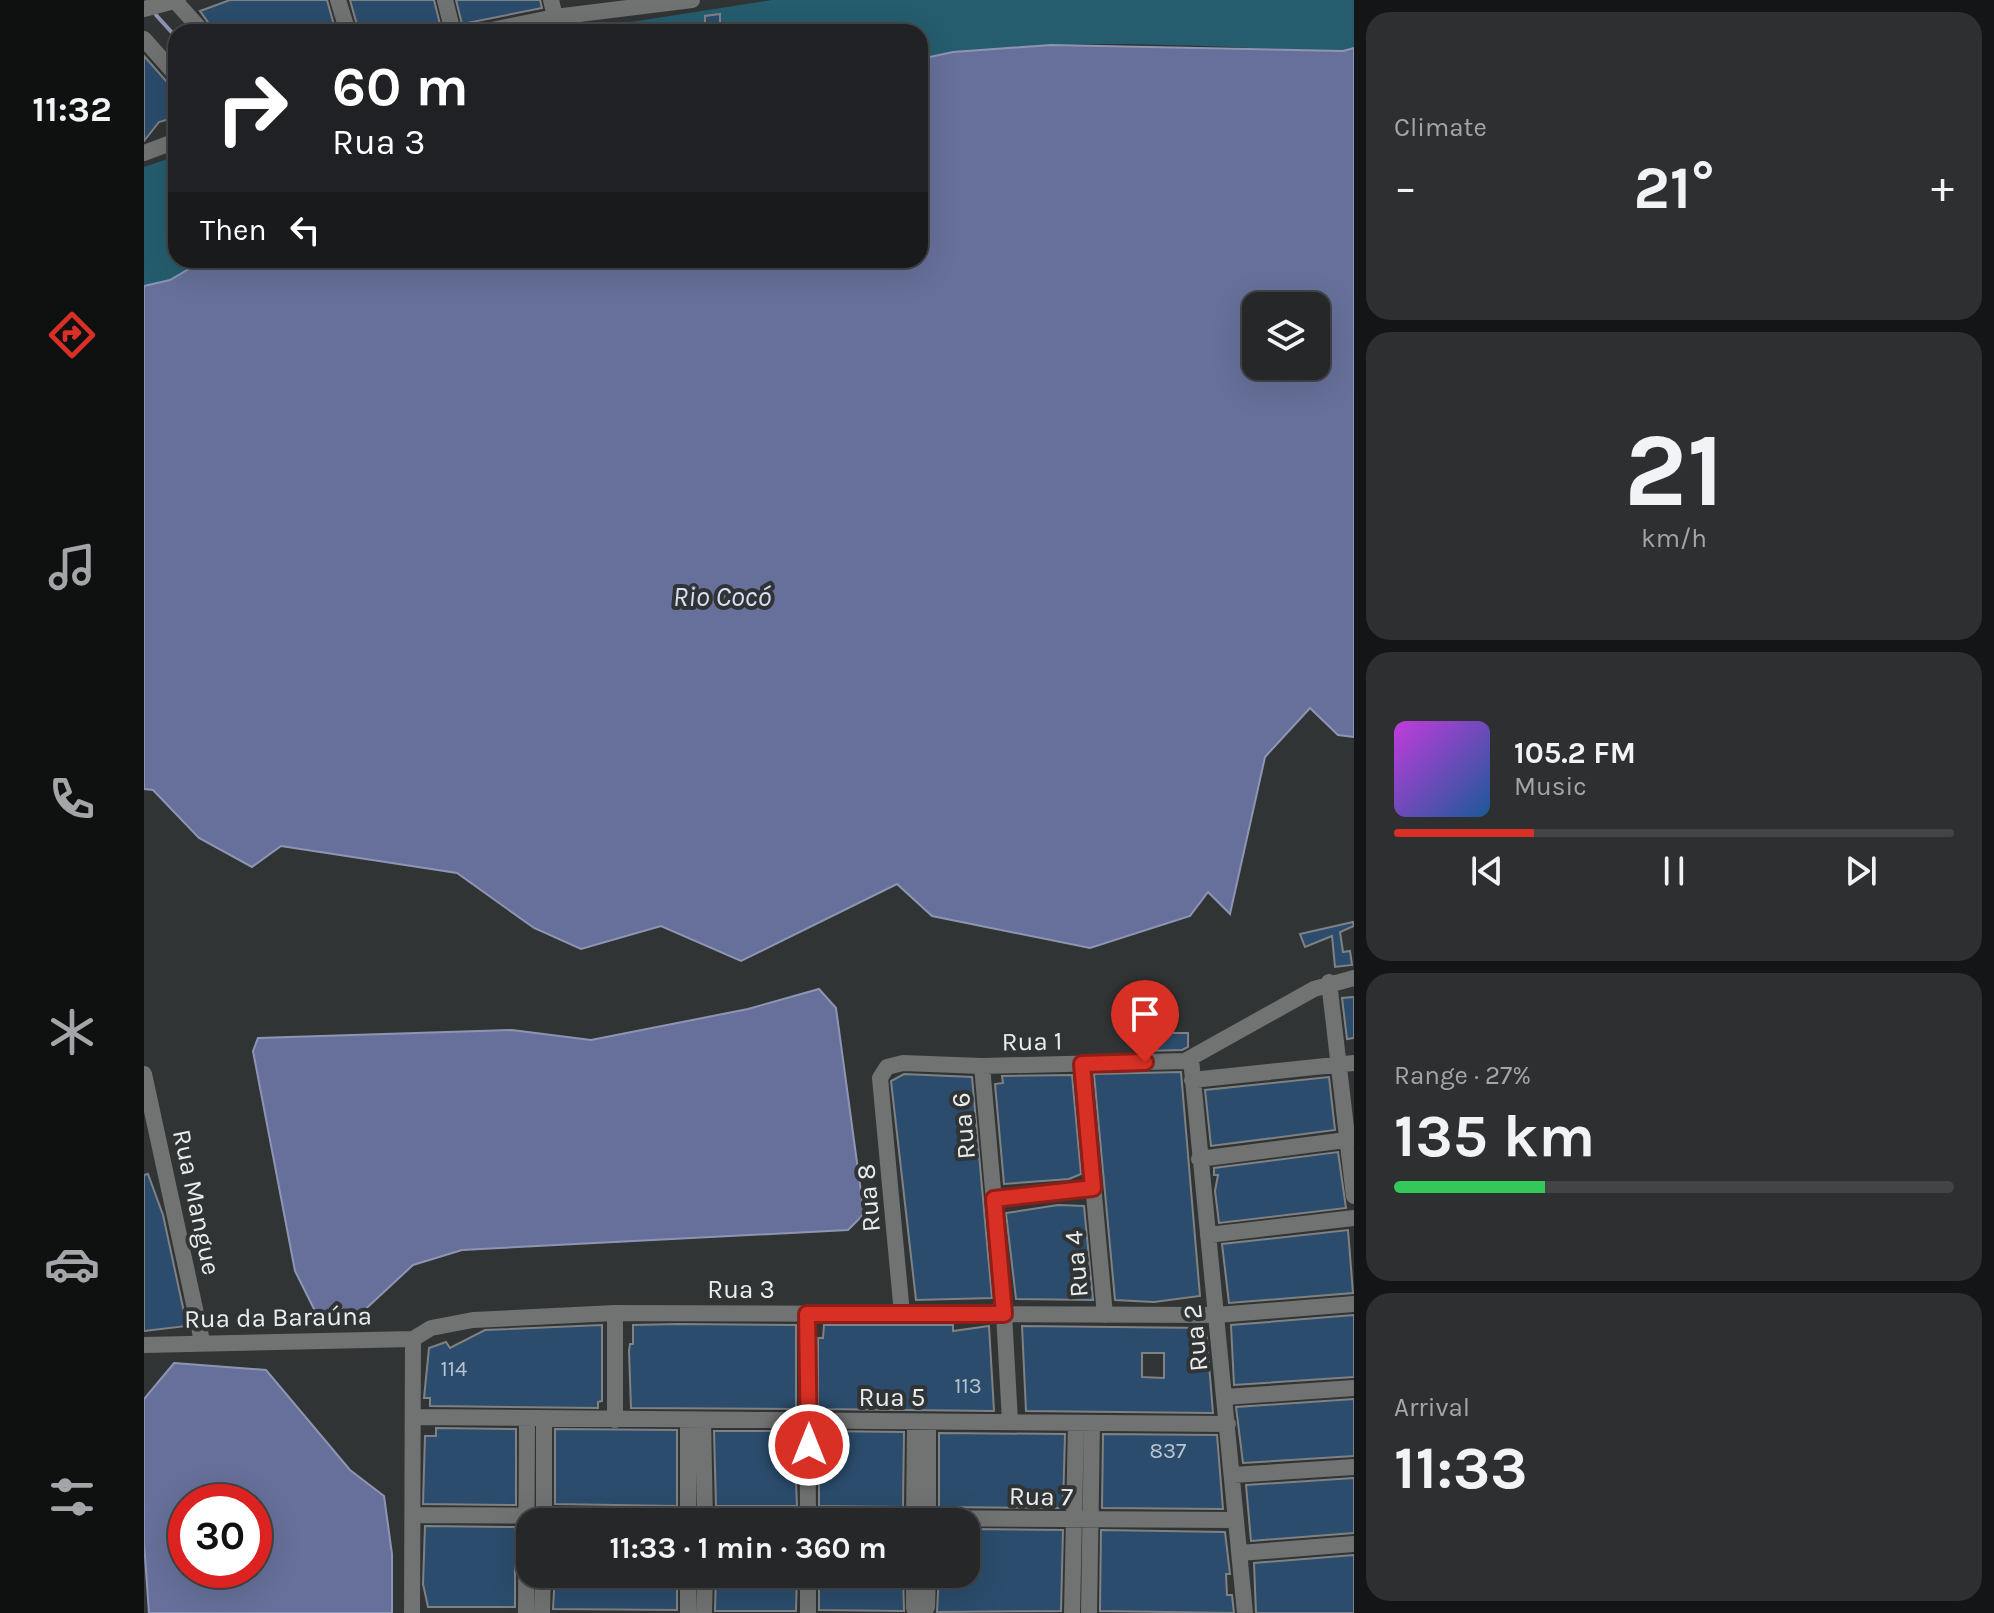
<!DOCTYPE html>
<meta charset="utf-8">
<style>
body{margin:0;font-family:Karla,sans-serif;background:#2d2f30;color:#f1f3f6;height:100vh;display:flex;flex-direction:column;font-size:30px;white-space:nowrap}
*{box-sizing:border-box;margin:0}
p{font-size:26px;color:#a3a5a8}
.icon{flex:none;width:44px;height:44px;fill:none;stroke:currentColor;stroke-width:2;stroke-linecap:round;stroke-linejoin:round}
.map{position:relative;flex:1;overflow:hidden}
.panel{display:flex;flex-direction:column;gap:12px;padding:12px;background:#141516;width:640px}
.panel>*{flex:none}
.hud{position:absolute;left:24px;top:24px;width:760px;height:244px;border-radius:24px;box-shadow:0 8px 32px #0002,0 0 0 2px #424445;background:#202124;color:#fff;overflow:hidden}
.controls{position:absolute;left:1098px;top:292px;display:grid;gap:16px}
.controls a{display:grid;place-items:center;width:88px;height:88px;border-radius:16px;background:#252728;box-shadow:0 8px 32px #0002,0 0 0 2px #424445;font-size:40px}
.speed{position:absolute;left:24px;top:1484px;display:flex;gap:16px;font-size:40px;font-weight:700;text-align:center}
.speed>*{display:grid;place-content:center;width:104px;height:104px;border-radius:50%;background:#252728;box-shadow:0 8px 32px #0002,0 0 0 2px #424445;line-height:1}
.speed .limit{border:12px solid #d22;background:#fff;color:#111}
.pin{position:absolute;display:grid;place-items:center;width:68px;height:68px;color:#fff;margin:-82px -34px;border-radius:50% 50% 50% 0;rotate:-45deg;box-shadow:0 0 8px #0007}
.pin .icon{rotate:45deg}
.me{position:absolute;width:88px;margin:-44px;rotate:0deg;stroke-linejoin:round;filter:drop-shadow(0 0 6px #0008)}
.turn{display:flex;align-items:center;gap:28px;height:168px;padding:0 32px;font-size:36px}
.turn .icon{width:104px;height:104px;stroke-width:2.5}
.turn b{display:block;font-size:56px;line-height:68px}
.then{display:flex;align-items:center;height:76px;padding:0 32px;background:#0003;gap:16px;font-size:30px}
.big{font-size:60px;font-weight:700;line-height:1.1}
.panel .card{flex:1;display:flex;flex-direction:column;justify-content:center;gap:12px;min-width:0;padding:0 28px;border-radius:24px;background:#2d2f30}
.panel .dial{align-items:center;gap:0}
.dial b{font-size:104px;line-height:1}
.song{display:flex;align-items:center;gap:24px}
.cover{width:96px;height:96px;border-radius:12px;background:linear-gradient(135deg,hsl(290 70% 55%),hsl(210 70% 35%))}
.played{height:8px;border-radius:4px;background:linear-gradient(90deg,#d93025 25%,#424445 25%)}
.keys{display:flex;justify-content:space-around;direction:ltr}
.heat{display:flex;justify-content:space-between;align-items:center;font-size:44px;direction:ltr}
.charge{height:12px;border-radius:6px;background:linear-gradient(90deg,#34c759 27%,#424445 0)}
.trip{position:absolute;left:372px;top:1508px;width:464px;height:80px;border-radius:24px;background:#252728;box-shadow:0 8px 32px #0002,0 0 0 2px #424445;font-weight:700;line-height:80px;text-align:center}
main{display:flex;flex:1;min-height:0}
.dock{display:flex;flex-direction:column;width:144px;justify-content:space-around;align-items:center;background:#0f1010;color:#a3a5a8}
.dock .icon{width:56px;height:56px}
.dock .current{color:#d93025}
.dock b{font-size:36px;color:#f1f3f6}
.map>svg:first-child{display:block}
.green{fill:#255d6e}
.water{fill:#67709a;stroke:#8e95b3;stroke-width:2;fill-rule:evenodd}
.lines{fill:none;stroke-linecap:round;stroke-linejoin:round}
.stream{stroke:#8e95b3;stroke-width:4}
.building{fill:#2b4c6c;stroke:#7f8183;stroke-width:2;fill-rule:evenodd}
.minor{stroke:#717272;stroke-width:16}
.route-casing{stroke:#8d1f18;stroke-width:20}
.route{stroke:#d93025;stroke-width:14}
.labels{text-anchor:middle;stroke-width:8;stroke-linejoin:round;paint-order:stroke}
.number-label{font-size:22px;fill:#bac4cd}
.street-label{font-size:26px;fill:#eaeced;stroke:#313435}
.water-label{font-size:28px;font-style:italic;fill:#d7def9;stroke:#313435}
</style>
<main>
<nav class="dock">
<b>11:32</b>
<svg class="icon current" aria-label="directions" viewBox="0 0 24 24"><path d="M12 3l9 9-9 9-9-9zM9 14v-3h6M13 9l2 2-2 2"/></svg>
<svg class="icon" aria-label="music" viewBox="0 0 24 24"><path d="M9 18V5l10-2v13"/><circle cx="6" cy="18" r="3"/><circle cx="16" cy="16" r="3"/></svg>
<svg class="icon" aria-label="phone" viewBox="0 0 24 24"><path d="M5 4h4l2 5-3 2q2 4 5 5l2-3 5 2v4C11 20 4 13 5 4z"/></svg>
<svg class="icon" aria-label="climate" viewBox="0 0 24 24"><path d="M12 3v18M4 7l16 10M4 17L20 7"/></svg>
<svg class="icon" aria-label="car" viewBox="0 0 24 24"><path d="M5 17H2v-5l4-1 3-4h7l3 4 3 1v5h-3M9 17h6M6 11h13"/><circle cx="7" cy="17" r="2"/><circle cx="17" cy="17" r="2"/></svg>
<svg class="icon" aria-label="filters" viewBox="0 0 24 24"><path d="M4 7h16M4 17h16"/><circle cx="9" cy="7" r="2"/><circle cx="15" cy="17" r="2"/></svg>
</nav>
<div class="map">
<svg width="1210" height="1613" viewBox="0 0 1210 1613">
<rect width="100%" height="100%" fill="#313435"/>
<!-- green -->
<path class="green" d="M628,0H1210V48L1199,51C1063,48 909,33 776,59V32H423Z
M32,156V260H60L26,280L0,286V167Z"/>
<!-- water -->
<path class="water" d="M907,45L1199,51L1210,48V737L1194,735L1166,708L1121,757L1086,914L1064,892L1046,916L946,948L788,916L753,884L597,961L517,926L437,949L390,928L313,873L137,846L108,867L55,838L9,790L0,789V286L26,280L60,260H776V59L809,52ZM1112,306H1172V366H1112Z
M675,989L692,1008L720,1214L704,1230L318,1250L269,1265L213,1317L173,1315L151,1271L109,1051L114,1038L368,1030L447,1040L604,1009Z
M30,1363L122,1370L206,1470L240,1496L248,1554V1613H5L0,1543V1399ZM42,1502H110V1570H42Z"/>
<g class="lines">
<!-- stream -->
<path class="stream" d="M12,15L32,37"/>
</g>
<!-- building -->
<path class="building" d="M86,0H183L192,32H71L56,11Z
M206,0H290L298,32H215Z
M312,0H396L398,8L318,24Z
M576,14V30L561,27V16Z
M0,56L23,82L32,101V117L15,122L0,141Z
M1209,922L1210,926L1196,932L1199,952L1206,951L1208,965L1191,967L1188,936L1161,947L1156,934Z
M1210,997V1038L1203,1039L1198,998Z
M1017,1033H1044V1047L1038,1050L1000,1051V1040H1017Z
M1037,1072L1056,1296L1010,1302L971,1300L950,1074Z
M760,1074L828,1077L848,1298L772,1300L747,1081Z
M928,1075L937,1174L925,1179L860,1184L851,1084L859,1083L858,1076Z
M1185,1077L1191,1130L1067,1146L1061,1090Z
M1194,1152L1202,1208L1075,1223L1071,1191L1074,1175H1070V1168Z
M4,1174L19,1215L43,1326L0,1331V1175Z
M914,1205L940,1206L949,1300L872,1299L862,1213Z
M1204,1230L1209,1293L1085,1303L1078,1244Z
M1210,1315V1377L1090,1385L1087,1325Z
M534,1324L652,1325V1409L487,1408L485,1351L486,1344H489V1325Z
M458,1325V1401L454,1402V1408L286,1406V1398H280L285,1348L302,1342L306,1348L341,1330Z
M680,1325H809V1331L845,1326L850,1411L674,1409V1338H679Z
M878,1326L1062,1328L1069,1413L882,1411ZM998,1353H1020V1378L998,1377Z
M1210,1399V1456L1099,1463L1092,1407Z
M292,1428L372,1429V1505L279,1504L281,1436H292Z
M411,1429L533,1430V1506L411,1504Z
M570,1431H650L653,1506H572Z
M675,1431L760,1432L759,1507L675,1506Z
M795,1433L921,1434L919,1508L795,1507Z
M959,1434L1073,1435L1079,1509L958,1508Z
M1210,1478V1533L1107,1541L1102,1485Z
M281,1526L371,1527V1607H284L279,1584Z
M822,1529L919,1530L917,1611L793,1612L795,1574H822Z
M957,1530L1081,1532L1086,1574H1082L1083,1595H1088L1090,1613L956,1611Z
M1210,1555V1613H1112L1110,1563Z
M411,1574H533V1610L409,1609Z
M572,1574H653L652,1611H571Z
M675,1574H759L760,1611L675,1610Z"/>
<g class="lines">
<!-- minor -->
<path class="minor" d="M194,0L204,32
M301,0L309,32
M407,0L411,17
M31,1L59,32
M0,9L34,0
M338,32L411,17L548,0
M0,39L32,75
M0,153L32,141
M1185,982L1210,1196
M1047,1059L1101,1613
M938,1064L961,1315
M838,1066L860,1314L866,1421
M0,1074L58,1341
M1048,1080L1210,1063
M1055,1159L1210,1139
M850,1199L949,1188
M1064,1235L1210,1218
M471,1313V1420
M663,1314L664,1522
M758,1314L736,1078L743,1067L759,1063L838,1066L1041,1061L1170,989L1210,978
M269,1339L287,1328L329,1320L471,1313L1073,1315L1210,1304
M0,1345L269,1339
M1081,1397L1210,1388
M269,1417L1084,1424
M544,1420V1522
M559,1420L561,1522
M778,1422L784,1429V1522
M1089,1475L1210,1467
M269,1515L1092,1520
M400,1522V1420
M770,1522L771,1428L778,1422
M1096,1553L1210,1544
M770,1574V1608L773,1613
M268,1613L269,1339
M382,1613L383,1420
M398,1613L399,1574
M544,1613V1574
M560,1613L561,1574
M664,1613V1574
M780,1613L783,1607L784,1574
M928,1613L932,1423
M945,1613L948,1424"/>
</g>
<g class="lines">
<defs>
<path id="route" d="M665,1445L663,1314H860L850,1199L949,1188L938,1064L1001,1062"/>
</defs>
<!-- route casing -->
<use href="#route" class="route-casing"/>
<!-- route -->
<use href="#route" class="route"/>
</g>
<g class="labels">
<!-- number labels -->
<g class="number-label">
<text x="310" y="1376">114</text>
<text x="824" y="1393">113</text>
<text x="1024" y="1458">837</text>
</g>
<!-- street labels -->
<g class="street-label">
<text transform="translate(888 1041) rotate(-1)" y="9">Rua 1</text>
<text transform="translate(819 1126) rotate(-95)" y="9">Rua 6</text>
<text transform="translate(724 1198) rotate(-95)" y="9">Rua 8</text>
<text transform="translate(53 1202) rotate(78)" y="9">Rua Mangue</text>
<text transform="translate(932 1264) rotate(-95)" y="9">Rua 4</text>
<text x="597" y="1298">Rua 3</text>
<text transform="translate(134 1317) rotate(-1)" y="9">Rua da Baraúna</text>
<text transform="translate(1051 1338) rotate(-96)" y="9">Rua 2</text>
<text x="748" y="1406">Rua 5</text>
<text transform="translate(897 1496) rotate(1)" y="9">Rua 7</text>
</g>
<!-- water labels -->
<g class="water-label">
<text x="578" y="606">Rio Cocó</text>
</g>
</g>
</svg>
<div class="controls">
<a><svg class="icon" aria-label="layers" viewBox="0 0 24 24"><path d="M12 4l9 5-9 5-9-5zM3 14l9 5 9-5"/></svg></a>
</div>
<div class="speed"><div class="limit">30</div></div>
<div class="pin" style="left:1001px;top:1062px;background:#d93025"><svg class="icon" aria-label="arrive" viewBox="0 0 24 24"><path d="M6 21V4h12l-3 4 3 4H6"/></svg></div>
<svg class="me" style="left:665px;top:1445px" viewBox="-20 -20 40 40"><circle r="17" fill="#d93025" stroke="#fff" stroke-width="3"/><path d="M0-11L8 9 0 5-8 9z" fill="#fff"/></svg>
<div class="trip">11:33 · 1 min · 360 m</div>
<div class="hud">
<div class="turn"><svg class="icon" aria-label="right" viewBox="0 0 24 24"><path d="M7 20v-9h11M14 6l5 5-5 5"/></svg><div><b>60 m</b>Rua 3</div></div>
<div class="then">Then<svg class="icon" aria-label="left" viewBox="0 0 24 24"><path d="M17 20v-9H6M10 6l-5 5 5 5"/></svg></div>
</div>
</div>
<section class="panel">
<div class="card"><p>Climate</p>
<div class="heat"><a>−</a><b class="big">21°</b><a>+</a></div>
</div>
<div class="card dial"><b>21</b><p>km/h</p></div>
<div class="card">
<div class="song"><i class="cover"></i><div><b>105.2 FM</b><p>Music</p></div></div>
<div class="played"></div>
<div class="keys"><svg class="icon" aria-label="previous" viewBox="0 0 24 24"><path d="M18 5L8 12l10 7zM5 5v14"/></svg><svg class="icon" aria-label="pause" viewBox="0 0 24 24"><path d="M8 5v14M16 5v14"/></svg><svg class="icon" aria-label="next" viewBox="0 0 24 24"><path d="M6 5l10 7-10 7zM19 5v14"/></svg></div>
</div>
<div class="card"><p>Range · 27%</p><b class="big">135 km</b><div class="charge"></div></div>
<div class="card"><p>Arrival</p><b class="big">11:33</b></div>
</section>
</main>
